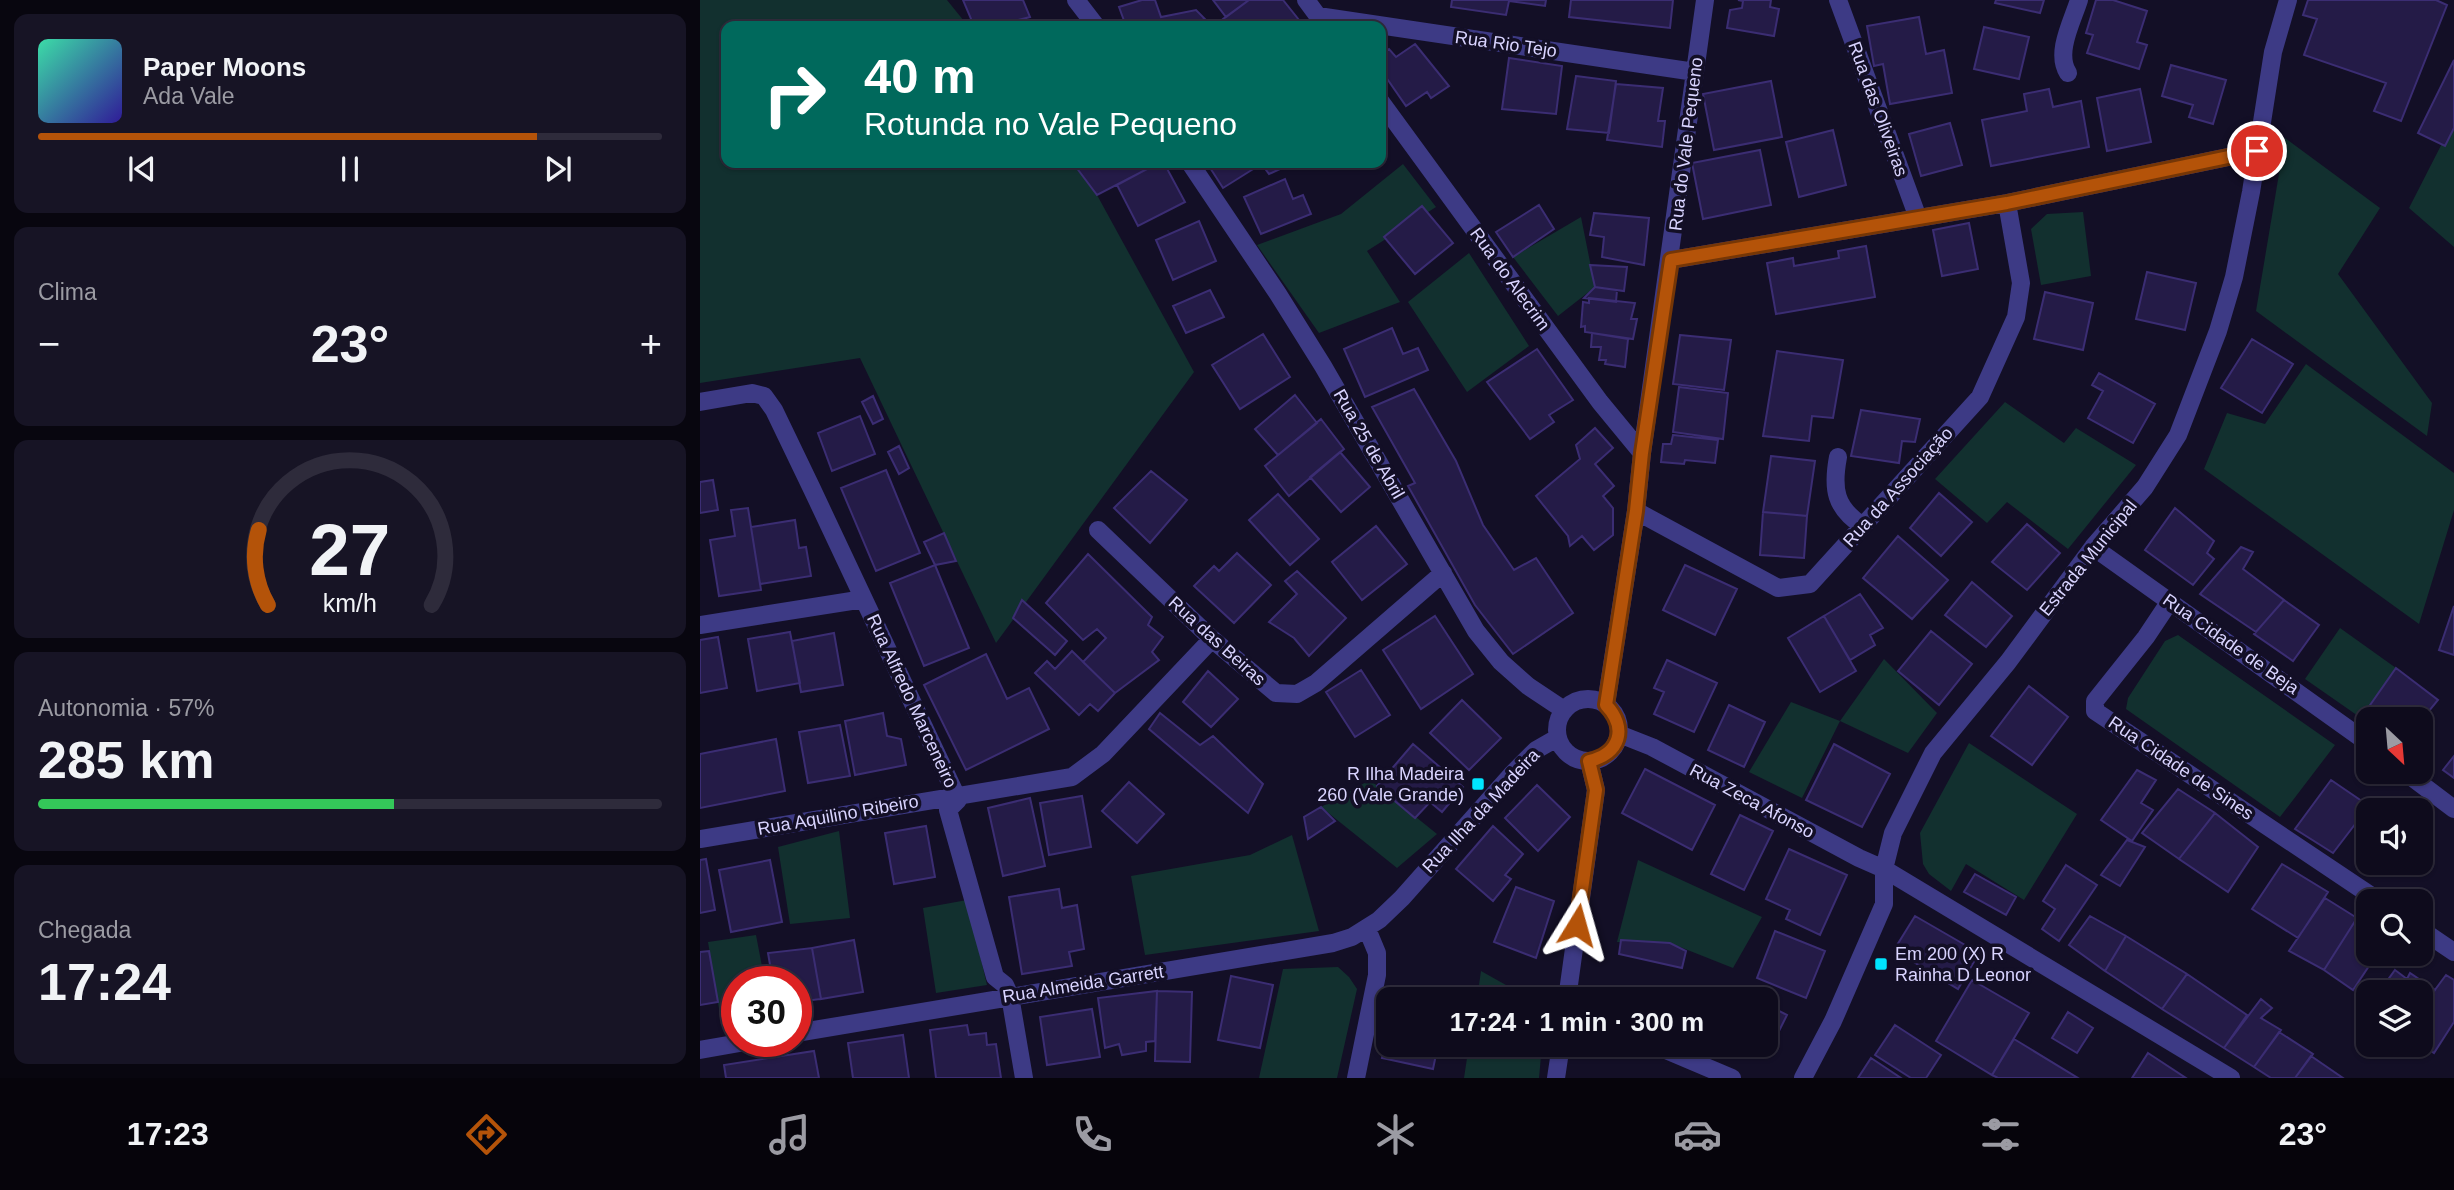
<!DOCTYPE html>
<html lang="pt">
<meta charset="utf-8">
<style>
body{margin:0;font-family:Helvetica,sans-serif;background:#171425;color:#f1f3f6;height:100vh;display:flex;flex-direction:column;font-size:26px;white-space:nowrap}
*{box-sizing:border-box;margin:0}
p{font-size:23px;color:#9b9ba3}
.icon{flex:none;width:38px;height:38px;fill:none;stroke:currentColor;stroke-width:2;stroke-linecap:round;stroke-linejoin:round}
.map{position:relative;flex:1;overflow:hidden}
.side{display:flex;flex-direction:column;gap:14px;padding:14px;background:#08060f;width:700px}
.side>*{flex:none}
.banner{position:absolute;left:21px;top:21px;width:665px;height:147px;border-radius:14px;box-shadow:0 2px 5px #0004,0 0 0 2px #2e2b3b;background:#00695c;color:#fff;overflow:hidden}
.needle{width:46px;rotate:154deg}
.fabs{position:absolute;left:1656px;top:707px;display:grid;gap:14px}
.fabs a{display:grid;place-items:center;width:77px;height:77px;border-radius:14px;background:#0e0b1c;box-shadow:0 2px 5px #0004,0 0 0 2px #2e2b3b;font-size:35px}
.speed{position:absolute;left:21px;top:966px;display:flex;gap:14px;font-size:35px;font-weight:700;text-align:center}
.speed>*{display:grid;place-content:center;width:91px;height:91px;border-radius:50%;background:#0e0b1c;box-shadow:0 2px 5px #0004,0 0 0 2px #2e2b3b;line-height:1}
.speed .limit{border:10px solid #d22;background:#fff;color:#111}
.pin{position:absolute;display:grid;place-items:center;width:60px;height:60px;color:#fff;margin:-30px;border:4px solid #fff;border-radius:50%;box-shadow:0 2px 7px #0007}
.me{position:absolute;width:77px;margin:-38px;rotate:8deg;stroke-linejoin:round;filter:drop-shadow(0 0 5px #0008)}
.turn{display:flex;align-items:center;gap:24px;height:147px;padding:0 28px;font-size:32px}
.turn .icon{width:91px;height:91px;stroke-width:2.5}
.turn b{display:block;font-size:49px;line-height:60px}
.big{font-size:52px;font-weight:800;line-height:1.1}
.side .tile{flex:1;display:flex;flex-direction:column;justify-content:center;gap:10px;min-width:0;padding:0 24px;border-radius:14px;background:#171425}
.side .dial{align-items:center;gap:0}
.dial svg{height:182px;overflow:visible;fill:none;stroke:#2e2b3b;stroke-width:7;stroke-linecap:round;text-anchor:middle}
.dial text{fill:#f1f3f6;stroke:none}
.song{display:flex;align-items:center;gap:21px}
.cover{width:84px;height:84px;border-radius:10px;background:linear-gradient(135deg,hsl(160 70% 55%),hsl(250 70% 35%))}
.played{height:7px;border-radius:4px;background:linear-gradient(90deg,#b45309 80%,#2e2b3b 80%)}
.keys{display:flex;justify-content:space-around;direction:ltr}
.heat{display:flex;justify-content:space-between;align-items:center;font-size:38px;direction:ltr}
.charge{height:10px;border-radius:5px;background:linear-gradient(90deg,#34c759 57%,#2e2b3b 0)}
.trip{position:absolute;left:676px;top:987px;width:402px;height:70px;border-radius:14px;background:#0e0b1c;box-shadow:0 2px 5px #0004,0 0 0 2px #2e2b3b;font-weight:800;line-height:70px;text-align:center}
.tabs{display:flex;height:112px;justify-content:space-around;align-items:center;background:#06040b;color:#9b9ba3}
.tabs .icon{width:49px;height:49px}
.tabs .selected{color:#b45309}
.tabs b{font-size:32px;color:#f1f3f6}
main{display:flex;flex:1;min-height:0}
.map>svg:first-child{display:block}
.green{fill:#12302f}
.building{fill:#241b47;stroke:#3b2d73;stroke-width:2}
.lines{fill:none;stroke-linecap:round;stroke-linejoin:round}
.street{stroke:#3d3a85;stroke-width:18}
.route-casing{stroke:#753606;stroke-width:18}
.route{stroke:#b45309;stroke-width:12}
.poi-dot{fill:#00e5ff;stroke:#130f26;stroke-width:2.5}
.labels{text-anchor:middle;stroke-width:7;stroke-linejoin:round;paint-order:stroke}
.street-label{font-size:18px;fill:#d9d4ff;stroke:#130f26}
.poi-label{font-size:18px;fill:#d9d4ff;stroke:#130f26;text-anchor:end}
</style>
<main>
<section class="side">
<div class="tile">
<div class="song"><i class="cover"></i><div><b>Paper Moons</b><p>Ada Vale</p></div></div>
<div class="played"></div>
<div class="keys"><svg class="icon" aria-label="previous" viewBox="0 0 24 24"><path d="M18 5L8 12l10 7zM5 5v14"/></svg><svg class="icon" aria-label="pause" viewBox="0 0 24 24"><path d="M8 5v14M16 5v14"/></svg><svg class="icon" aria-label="next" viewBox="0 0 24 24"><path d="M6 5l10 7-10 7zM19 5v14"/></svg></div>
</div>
<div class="tile"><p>Clima</p>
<div class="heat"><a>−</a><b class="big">23°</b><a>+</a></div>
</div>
<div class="tile dial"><svg viewBox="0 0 100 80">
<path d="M14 69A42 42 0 1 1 86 69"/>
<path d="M14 69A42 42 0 0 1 10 36" stroke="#b45309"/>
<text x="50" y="56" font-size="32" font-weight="700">27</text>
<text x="50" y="72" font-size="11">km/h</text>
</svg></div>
<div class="tile"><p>Autonomia · 57%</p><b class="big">285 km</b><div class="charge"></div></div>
<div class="tile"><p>Chegada</p><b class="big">17:24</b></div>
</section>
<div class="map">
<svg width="1754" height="1078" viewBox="0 0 1754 1078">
<rect width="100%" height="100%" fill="#130f26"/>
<!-- green -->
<path class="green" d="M0,0H247L268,26H26V163H373L397,195L494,372L296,643L160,358L0,383Z
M1754,120V247L1709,208Z
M1585,138L1680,208L1638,274L1732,403L1727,436L1556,311Z
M703,164L736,207L667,251L700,302L619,333L557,245L641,214Z
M1383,212L1391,276L1341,285L1331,229L1347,214Z
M881,217L895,287L858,316L813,257Z
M769,253L829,346L767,392L708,302Z
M1606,364L1754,473V510L1719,624L1504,469L1527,413L1565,424Z
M1305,402L1364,443L1376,428L1436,465L1368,549L1307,502L1287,523L1235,479Z
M1640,628L1696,668L1661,718L1605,679Z
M1478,635L1635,745L1580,817L1426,709L1428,698L1465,641Z
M1184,659L1237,713L1208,753L1140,721L1102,798L1049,772L1091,702L1140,721Z
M1269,743L1377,814L1324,900L1266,864L1251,891L1229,874L1223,864L1220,833Z
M670,780L737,834L697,868L621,807Z
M139,831L150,918L90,924L78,847Z
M592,835L619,931L445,955L431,876L550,855Z
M938,860L1062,917L1033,968L970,943L917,942Z
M267,900L287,985L236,993L223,908Z
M56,935L65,982H37V1025L22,1027L8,942Z
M638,967L649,977L657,989L637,1078H559L583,969Z
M781,971L831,999H777Z
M769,1045H842L839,1078H764Z"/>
<!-- building -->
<path class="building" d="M263,0H323L330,17L307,23L310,26H274Z
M442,0H455L461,17L496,10L505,19L485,26H426L419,7Z
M513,0H549L526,17Z
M549,0H583L599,20L590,26H528L523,19Z
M752,0H846L845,6L809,1L806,15L751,7Z
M871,0H973L970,28L869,17Z
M1038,0H1071L1070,7L1079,9L1074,36L1027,28L1030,10L1042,8L1043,1Z
M1296,0H1344L1340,13L1295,3Z
M1396,0H1413L1447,11L1437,42L1447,45L1439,69L1387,53L1393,35L1386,33Z
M1608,0H1736L1747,5L1701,121L1674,111L1686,83L1604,55L1617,19L1603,15Z
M1219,17L1226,54L1244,50L1252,93L1190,104L1183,64L1174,66L1167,26Z
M1284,27L1329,37L1319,79L1274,69Z
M715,44L749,86L731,98L727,92L706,106L681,70V55L689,49L696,57Z
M809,58L862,66L856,114L802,109Z
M1754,60V128L1745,146L1718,133Z
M1471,65L1526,80L1513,124L1489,117L1493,105L1462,96Z
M876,76L916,81L909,133L867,129Z
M1071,81L1082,137L1014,150L1003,94Z
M916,84L963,88L958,121H965L962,147L907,140Z
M1349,89L1353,107L1381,101L1389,147L1291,166L1282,120L1327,111L1324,94Z
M1440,89L1451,142L1407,151L1397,98Z
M1250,123L1262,165L1221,176L1209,134Z
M1133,130L1146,185L1099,197L1086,142Z
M1060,150L1071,205L1003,219L992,163Z
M373,163H453L455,165L397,195Z
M458,163H464L485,202L438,226L417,185Z
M507,163H556L558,166L523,188Z
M561,163H593L569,174Z
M585,179L593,199L603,195L611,214L561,234L544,197Z
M839,205L854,229L813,257L796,232Z
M722,206L753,243L715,274L684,237Z
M894,213L949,218L944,265L902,257L904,237L890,235Z
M499,221L516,261L473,280L456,240Z
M1269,223L1278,269L1242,276L1233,230Z
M1166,246L1175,297L1076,314L1067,263L1093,258L1094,266L1139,258L1138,251Z
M890,265L927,267L924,291L895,287Z
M1447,272L1496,283L1485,330L1436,319Z
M895,287L917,290L916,302L884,298Z
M510,290L524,317L486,333L473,306Z
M1345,292L1393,303L1383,350L1334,339Z
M889,298L935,303L931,319H937L933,339L885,332V326L881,327L883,302L889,303Z
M692,328L703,354L718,348L728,370L665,397L644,349Z
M892,333L928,339L925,367L905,364L906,360H899L901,347H891Z
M563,334L590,377L540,409L512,365Z
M980,335L1031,340L1024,390L973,384Z
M1552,339L1593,364L1562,413L1521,388Z
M837,349L873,400L849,415L854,422L830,439L787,382Z
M1077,351L1143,360L1133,418L1112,416L1109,441L1063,436Z
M1399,373L1455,404L1433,443L1388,418L1403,391L1392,385Z
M979,387L1028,393L1023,439L973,432Z
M714,389L756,461L783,525L814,570L836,558L873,613L813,654L775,605L708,486L715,483L672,407Z
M595,395L617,423L578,455L555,429Z
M173,396L183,419L173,424L162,402Z
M1161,410L1220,419L1215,442L1202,441L1199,463L1151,456Z
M160,416L175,454L132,471L118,433Z
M621,419L644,449L589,496L565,466Z
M895,428L913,448L895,464L914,486L903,496L913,508V535L894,550L882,536L870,546L868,536L836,496L880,459L876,445Z
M973,435L1018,440L1015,463L985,460L984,464L961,462L963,444H971Z
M199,446L209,468L199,474L188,452Z
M640,452L670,487L641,512L610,477Z
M1071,456L1115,461L1107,516L1063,512Z
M186,470L220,553L176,571L141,488Z
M451,471L487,500L450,543L414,508Z
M13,480L18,510L0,513V482Z
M1239,493L1272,522L1241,556L1210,528Z
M578,494L619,539L590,565L549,520Z
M48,508L61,590L19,596L10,540L35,536L31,510Z
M1475,508L1514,541L1507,553L1514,559L1493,585L1445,550Z
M1063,512L1107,516L1104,558L1060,555Z
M95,520L99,548L106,547L111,576L60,584L51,527Z
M1327,524L1360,553L1327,590L1292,562Z
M676,526L707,564L662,600L632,562Z
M244,533L256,561L235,565L224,542Z
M1198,536L1248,580L1212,619L1163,578Z
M1541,547L1553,552L1543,569L1584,600L1556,632L1500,594Z
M537,553L571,585L534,623L494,586L514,566L519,571Z
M388,554L452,617L448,625L463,637L452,652L459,660L415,693L383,662L406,638L397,629L383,640L346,603Z
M235,565L269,648L224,666L190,583Z
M985,565L1037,589L1015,635L963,610Z
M597,571L646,618L609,656L594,638L569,622L597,594L585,581Z
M1272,582L1312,616L1286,647L1245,615Z
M1160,594L1183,628L1170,635L1175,645L1150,660L1124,616Z
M322,600L367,641L355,655L313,618Z
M1584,600L1619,625L1593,661L1554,634Z
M1754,606V655L1739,650Z
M735,616L773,674L721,709L683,650Z
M1124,616L1156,671L1120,692L1088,638Z
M1231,631L1272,664L1239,705L1198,671Z
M90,632L100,683L57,691L48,639Z
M134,633L143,685L101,692L92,641Z
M18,637L27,688L0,693V640Z
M372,651L415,693L398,711L390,704L379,715L335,673L347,661L355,669Z
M286,654L307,699L329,688L349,729L266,770L224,685Z
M967,660L1017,683L994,732L954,714L964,692L954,688Z
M1696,668L1738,700L1720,722V719H1668V723L1661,718Z
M661,670L690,715L655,737L626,692Z
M508,671L538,699L511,727L483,702Z
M1329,686L1368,717L1332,765L1291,736Z
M762,700L801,738L769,770L730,733Z
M1029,705L1065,722L1044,767L1008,750Z
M183,713L187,736L201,739L206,765L155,775L145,721Z
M460,713L500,745L513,736L563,784L548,813L449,729Z
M140,725L150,776L108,783L99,732Z
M76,739L85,791L0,808V754Z
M713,744L763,787L742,812L730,802L715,818L677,786Z
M1134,744L1190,774L1162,827L1106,800Z
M1754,756V778L1743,770Z
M945,769L1015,805L992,850L922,813Z
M1437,770L1456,780L1441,803L1453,810L1432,841L1401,820Z
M1631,780L1669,806L1633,853L1595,829Z
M429,782L464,814L437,843L402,811Z
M837,785L870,817L838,851L805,818Z
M1478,789L1515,813L1479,859L1442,833Z
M382,796L391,847L349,855L340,803Z
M330,798L345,866L303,876L288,808Z
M621,807L635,821L608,839L604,817Z
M1515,813L1558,847L1528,892L1479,859Z
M1040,815L1073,831L1044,890L1011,874Z
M226,826L235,877L194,884L185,833Z
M793,826L823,854L805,875L811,879L793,901L756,869Z
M1427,840L1445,847L1420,886L1401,875Z
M1089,849L1147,875L1120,935L1086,919L1090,910L1066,899Z
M6,859L15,910L0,913V860Z
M70,860L82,922L31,932L19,870Z
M1582,864L1628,892L1598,938L1552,909Z
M1366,865L1397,885L1359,941L1342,929L1355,909L1343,901Z
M1275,874L1316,897L1306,915L1264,892Z
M816,887L854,901L836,958L794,942Z
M359,889L362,908L377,905L384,949L369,952L372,966L322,974L309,897Z
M1625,898L1657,918L1624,970L1589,951Z
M1215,916L1279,953L1258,989L1194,950Z
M1390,916L1426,936L1405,971L1369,945Z
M1657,918L1668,924V954H1677L1653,990L1624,970Z
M1075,931L1125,951L1106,998L1057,978Z
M1426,936L1487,974L1462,1009L1405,971Z
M154,940L163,992L121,999L112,948Z
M921,940L970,943L986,951L982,968L919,954Z
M112,948L121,999L96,1002V982H73L68,953Z
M9,951L18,1002L0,1005V952Z
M1695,970L1707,979L1710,973L1735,990L1720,1010V992H1679Z
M1487,974L1547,1015L1524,1048L1462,1009Z
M1746,975L1754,980V1022L1734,1053L1720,1043V1010Z
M531,976L573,985L560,1048L518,1040Z
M1272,980L1329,1013L1292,1075L1236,1041Z
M457,991L492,992L490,1062L455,1061Z
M457,991L455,1041L446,1042V1051L422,1055L419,1044L405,1048L398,998Z
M1561,999L1572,1008L1561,1018L1581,1030L1554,1067L1524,1048Z
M1066,1004L1087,1015L1068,1053L1051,1045H1066Z
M392,1009L400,1057L347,1065L340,1017Z
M1368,1012L1393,1028L1377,1053L1352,1038Z
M267,1025L269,1035L286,1033L287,1045L296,1044L301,1078H236L230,1030Z
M1195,1025L1241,1055L1226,1078H1211L1175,1055Z
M688,1030V1045H738L733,1069L682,1058Z
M1579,1032L1613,1054L1595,1078H1571L1554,1067Z
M203,1035L209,1078H153L148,1043Z
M1314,1039L1378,1078H1298L1292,1075Z
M1023,1045H1050L1045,1055Z
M114,1051L119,1078H26L24,1065Z
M1448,1053L1486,1078H1432Z
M1611,1056L1643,1078H1595Z
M1171,1058L1201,1078H1158Z"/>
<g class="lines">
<!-- street -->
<path class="street" d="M376,0L396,26
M606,0L623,23
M1138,0L1218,218
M618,16L995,72
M1368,73C1355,53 1372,22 1379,0
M681,102L900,402L942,453
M490,163L578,294L623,366L776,631L801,662L828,686L864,710
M971,260L1307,203L1557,151
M0,402L52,393L64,396L74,410L112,489L256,795L258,800L248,810L295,977L305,985L310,996L324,1078
M1138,457C1132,489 1135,508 1163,526
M936,511L1078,588L1110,584L1280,397L1316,317L1321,283L1307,203
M398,530L512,639L576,693L597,694L616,683L743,573
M1393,547L1668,743
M1470,601L1446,637L1395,701V711L1679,901
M0,625L164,599
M857 730a31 31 0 1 1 62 0a31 31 0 1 1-62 0Z
M906,704L936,511L942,453L1005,0
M919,734L952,747L1159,858L1184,869L1531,1078
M1705,772L1754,809
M0,839L372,777L403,754L512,639
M1720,929L1754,952
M867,999L896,790L889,761
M96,1033L633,943L652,937L679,920L702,898L813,773L836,750L857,738
M954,1045L1032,1078
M0,1050L51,1041
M656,1078L677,975V953L667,929
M856,1078L861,1045
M1103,1078L1133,1021L1184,904V869L1193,833L1233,753L1308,662L1393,547L1445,487L1478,435L1518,331L1534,277L1551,192L1573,52L1588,0"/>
</g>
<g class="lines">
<defs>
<path id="route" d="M877,925L896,790L889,761C920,754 928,728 906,705L936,511L942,453L971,260L1307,203L1557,151"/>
</defs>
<!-- route casing -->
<use href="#route" class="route-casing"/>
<!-- route -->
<use href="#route" class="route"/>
</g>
<!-- markers -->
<g class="poi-dot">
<rect x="771" y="777" width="14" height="14" rx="3.5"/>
<rect x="1174" y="957" width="14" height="14" rx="3.5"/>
</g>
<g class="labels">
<!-- street labels -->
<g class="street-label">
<text transform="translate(806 44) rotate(8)" y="6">Rua Rio Tejo</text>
<text transform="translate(1178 109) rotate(70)" y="6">Rua das Oliveiras</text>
<text transform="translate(986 144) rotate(-83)" y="6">Rua do Vale Pequeno</text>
<text transform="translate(810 279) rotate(54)" y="6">Rua do Alecrim</text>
<text transform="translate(669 444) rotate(60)" y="6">Rua 25 de Abril</text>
<text transform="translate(1198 487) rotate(-48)" y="6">Rua da Associação</text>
<text transform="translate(1388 558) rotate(-51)" y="6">Estrada Municipal</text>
<text transform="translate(517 641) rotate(42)" y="6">Rua das Beiras</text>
<text transform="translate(1531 644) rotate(35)" y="6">Rua Cidade de Beja</text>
<text transform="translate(212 701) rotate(65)" y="6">Rua Alfredo Marceneiro</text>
<text transform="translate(1481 768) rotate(34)" y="6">Rua Cidade de Sines</text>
<text transform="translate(1052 801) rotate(28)" y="6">Rua Zeca Afonso</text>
<text transform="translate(781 811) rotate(-47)" y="6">Rua Ilha da Madeira</text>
<text transform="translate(138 815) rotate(-10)" y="6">Rua Aquilino Ribeiro</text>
<text transform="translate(383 984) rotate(-9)" y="6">Rua Almeida Garrett</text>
</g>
<!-- poi labels -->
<g class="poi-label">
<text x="764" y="780">R Ilha Madeira<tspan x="764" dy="21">260 (Vale Grande)</tspan></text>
<text x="1195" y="960" text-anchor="start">Em 200 (X) R<tspan x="1195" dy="21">Rainha D Leonor</tspan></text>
</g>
</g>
</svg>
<div class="fabs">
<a><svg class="needle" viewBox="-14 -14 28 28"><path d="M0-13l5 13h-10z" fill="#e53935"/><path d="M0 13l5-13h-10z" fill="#9b9ba3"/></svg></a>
<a><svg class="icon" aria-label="sound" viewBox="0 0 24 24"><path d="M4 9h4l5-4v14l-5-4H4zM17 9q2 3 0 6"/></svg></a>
<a><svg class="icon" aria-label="search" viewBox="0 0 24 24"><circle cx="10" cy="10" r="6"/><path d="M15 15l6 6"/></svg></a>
<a><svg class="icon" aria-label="layers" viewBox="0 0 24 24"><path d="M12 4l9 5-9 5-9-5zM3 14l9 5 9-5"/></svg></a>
</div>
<div class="speed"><div class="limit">30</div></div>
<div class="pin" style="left:1557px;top:151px;background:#d93025"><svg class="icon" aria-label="arrive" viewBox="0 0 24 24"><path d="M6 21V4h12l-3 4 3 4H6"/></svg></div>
<svg class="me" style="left:877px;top:925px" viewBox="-20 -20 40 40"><path d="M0-17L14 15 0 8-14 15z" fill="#b45309" stroke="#fff" stroke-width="4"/></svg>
<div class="trip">17:24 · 1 min · 300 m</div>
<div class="banner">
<div class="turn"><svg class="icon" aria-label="right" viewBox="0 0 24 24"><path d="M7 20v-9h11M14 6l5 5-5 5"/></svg><div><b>40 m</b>Rotunda no Vale Pequeno</div></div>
</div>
</div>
</main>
<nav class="tabs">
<b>17:23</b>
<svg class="icon selected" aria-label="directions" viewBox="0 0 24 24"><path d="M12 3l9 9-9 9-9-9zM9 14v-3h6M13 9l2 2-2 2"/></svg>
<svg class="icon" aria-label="music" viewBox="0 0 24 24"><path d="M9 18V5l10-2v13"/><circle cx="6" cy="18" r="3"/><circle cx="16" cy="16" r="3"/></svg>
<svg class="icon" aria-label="phone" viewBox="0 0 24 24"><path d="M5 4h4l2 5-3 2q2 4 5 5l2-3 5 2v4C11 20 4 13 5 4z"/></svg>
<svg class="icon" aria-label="climate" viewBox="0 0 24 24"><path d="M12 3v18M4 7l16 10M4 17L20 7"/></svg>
<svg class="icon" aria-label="car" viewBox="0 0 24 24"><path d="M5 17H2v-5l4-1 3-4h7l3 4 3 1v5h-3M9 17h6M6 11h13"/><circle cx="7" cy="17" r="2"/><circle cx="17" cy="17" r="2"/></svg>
<svg class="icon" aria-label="filters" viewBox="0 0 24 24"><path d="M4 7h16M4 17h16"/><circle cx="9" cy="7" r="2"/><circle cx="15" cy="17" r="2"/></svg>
<b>23°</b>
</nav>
